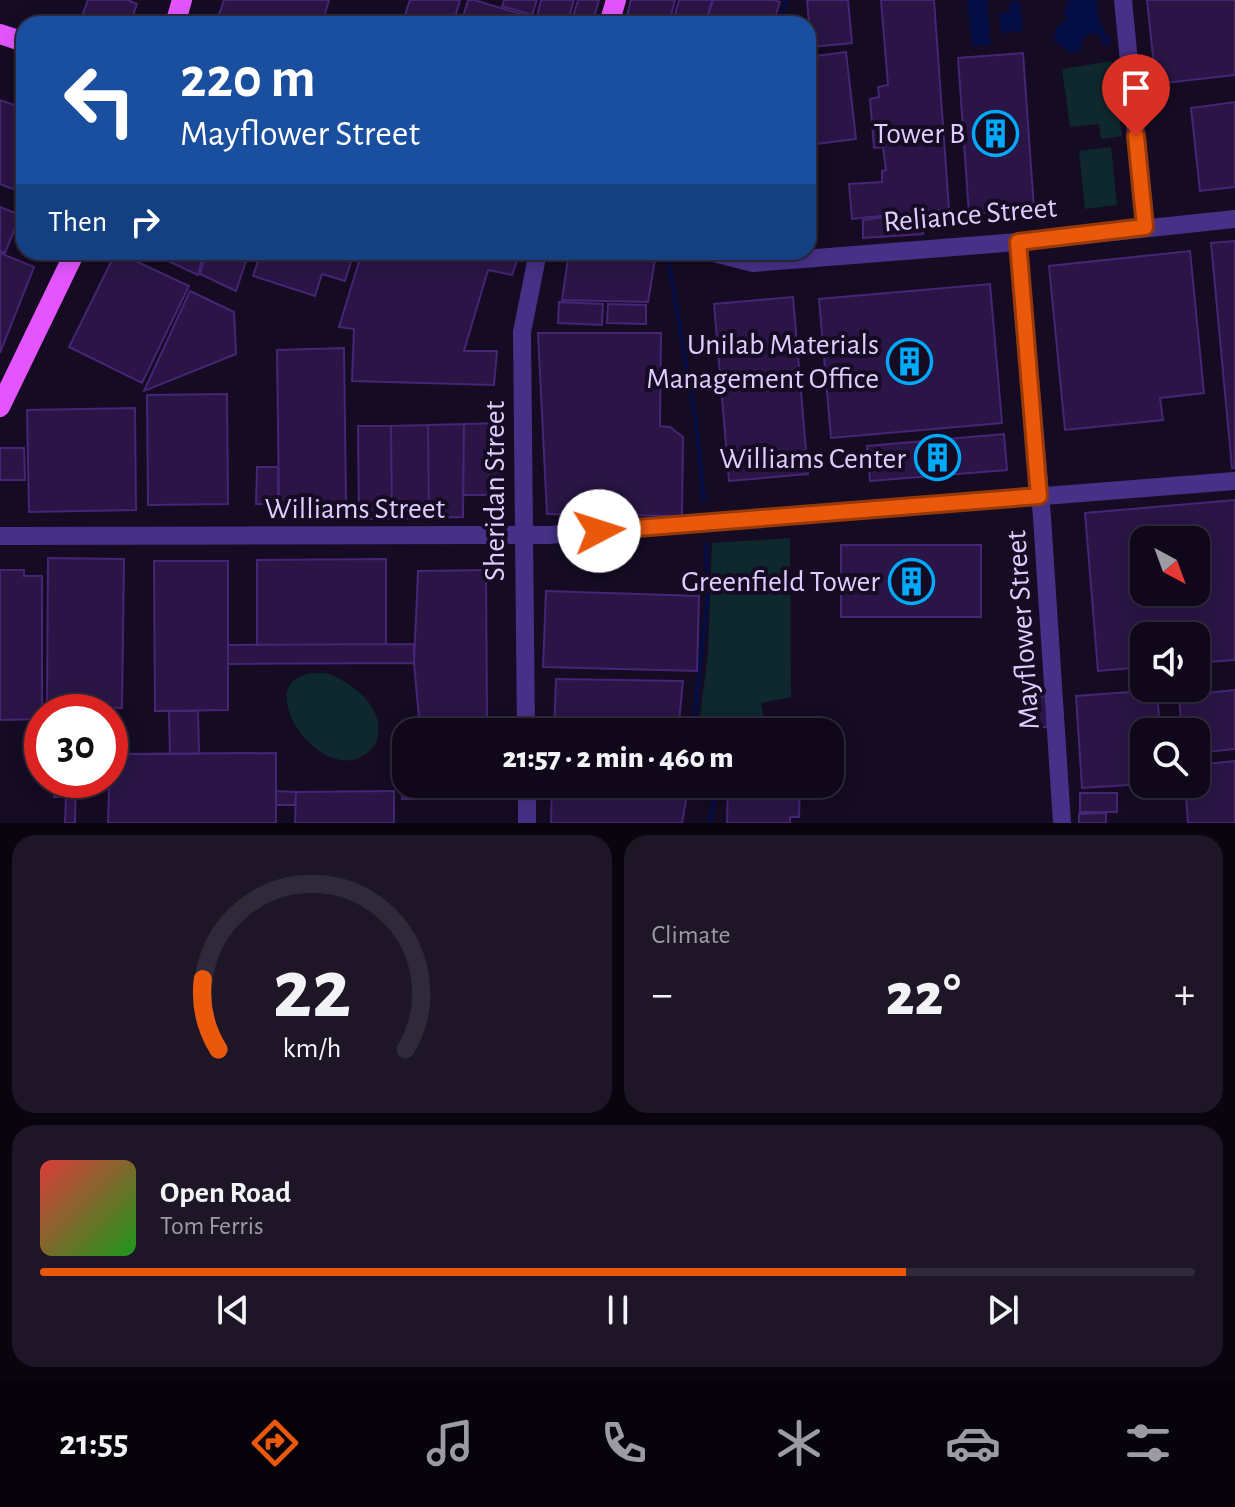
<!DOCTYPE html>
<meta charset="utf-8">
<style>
body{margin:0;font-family:"Alegreya Sans",sans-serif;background:#1e1627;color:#f1f3f6;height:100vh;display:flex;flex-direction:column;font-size:30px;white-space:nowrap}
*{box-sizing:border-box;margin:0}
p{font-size:26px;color:#9c9aa2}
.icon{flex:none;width:44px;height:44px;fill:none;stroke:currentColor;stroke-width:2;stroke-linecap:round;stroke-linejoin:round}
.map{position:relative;height:823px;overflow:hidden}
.panel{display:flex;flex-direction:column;gap:12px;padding:12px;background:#09040e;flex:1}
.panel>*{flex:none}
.top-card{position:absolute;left:16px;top:16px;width:800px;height:244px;border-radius:24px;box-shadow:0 4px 20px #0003,0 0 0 2px #302939;background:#1a4fa0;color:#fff;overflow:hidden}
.needle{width:52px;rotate:139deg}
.tools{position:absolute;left:1130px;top:526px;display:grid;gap:16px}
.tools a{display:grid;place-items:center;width:80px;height:80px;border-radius:16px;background:#10081a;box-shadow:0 4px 20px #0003,0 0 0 2px #302939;font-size:40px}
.speed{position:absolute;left:24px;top:694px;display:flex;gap:16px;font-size:40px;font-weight:700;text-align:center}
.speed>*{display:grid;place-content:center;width:104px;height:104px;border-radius:50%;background:#10081a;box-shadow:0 4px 20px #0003,0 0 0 2px #302939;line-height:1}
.speed .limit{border:12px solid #d22;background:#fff;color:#111}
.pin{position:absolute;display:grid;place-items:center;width:68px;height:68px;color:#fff;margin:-82px -34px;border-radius:50% 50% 50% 0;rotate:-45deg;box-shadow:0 0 8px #0007}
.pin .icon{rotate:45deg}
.me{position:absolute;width:88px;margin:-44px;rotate:85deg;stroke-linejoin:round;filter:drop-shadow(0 0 6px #0008)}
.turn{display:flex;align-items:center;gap:28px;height:168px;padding:0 32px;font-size:36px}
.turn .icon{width:104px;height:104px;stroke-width:2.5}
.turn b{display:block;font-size:56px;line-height:68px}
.then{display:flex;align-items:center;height:76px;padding:0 32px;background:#0003;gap:16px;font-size:30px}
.big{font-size:60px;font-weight:800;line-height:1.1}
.panel .card{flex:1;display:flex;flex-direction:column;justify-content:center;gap:12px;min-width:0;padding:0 28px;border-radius:24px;background:#1e1627}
.panel .dial{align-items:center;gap:0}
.dial svg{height:208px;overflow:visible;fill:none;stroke:#302939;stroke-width:7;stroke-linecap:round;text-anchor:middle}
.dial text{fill:#f1f3f6;stroke:none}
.song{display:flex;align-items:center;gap:24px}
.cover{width:96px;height:96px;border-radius:12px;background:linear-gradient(135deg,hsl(0 70% 55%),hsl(120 70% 35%))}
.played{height:8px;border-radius:4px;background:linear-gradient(90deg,#ea580c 75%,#302939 75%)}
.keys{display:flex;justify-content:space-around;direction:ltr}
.heat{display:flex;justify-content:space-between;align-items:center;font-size:44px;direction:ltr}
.panel .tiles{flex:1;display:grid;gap:12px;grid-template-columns:1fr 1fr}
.card:last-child{grid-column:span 2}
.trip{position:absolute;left:392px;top:718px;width:452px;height:80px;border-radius:24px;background:#10081a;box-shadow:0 4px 20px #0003,0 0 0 2px #302939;font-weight:800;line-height:80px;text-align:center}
.dock{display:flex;height:128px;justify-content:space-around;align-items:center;background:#06030a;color:#9c9aa2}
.dock .icon{width:56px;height:56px}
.dock .active{color:#ea580c}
.dock b{font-size:36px;color:#f1f3f6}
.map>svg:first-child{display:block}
.green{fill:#0e282e}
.water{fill:#040d44}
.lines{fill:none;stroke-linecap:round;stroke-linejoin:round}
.stream{stroke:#040d44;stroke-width:4}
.building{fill:#2a1546;stroke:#462575;stroke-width:2;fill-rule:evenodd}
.minor{stroke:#473188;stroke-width:18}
.major{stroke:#e555ff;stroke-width:20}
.route-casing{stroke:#983908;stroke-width:20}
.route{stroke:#ea580c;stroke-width:14}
.labels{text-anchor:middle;stroke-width:8;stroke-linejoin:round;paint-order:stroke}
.poi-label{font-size:30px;fill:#deceff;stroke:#150b23;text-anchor:end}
.street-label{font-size:30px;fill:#deceff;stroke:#150b23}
</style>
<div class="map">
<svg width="1235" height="823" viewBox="0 0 1235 823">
<rect width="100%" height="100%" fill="#150b23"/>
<!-- green -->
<path class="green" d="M1112,61L1122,136L1101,139L1099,124L1070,127L1062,69Z
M1111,147L1117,205L1085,209L1079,151Z
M790,538L791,697L761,703L767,732H698L708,654L712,543Z
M326,673C354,683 388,709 376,743C330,809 232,666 326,673Z"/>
<!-- water -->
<path class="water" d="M967,0H987L991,45L972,47Z
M1069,0H1096L1099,21L1112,44L1103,45L1099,35L1092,33L1083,38L1080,52L1071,53L1054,41L1056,27L1066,21L1064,9Z
M1020,1L1023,31L1001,33L999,13L1009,12V3Z"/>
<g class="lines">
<!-- stream -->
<path class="stream" d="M781,24L786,0
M667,252L696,423L704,502
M693,732L708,591L706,544
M710,823L716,792L711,784"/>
</g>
<!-- building -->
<path class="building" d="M88,0H128L137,4L130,24H84L81,19Z
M224,0H329L322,24H216Z
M410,0H460L453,24H402Z
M468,0H474L554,24H461Z
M504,0H537L532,15L502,6Z
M541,0H574L567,24L537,16Z
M578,0H599L592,24H571Z
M631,0H675L669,24H625Z
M679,0H712L706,22L675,14Z
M713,0H774L780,2L773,24H706Z
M807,0H848L852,43L811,47Z
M881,0H934L949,209L852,219L849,184L882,182V171L886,170L883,147L874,148L870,99L879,97L878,87L888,85Z
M1147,0H1235V75L1156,84Z
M846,52L856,139L808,145V57Z
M1023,53L1034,209L969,214L958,58Z
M24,88V174L18,191L0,184V100L17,106Z
M1235,102V187L1200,191L1191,108Z
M0,207L20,215L5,253L0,251Z
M922,212L923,234L863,238V220Z
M1235,241V468H1232L1211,243Z
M1190,251L1204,393L1160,398L1163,420L1065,430L1049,266Z
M116,252L189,286L142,383L69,347Z
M149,252H204L198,275Z
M207,252H249L236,291L200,274Z
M261,252H354L345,281L322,274L315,296L253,276Z
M362,252H520L512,275L488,270L464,351H497L494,385L352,381L354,329L339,327Z
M569,252L656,254L648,302L562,300Z
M0,253L34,267L0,353Z
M990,284L1002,423L831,438L819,299Z
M190,291L234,312L236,354L144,391Z
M793,297L808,474L729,481L714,304Z
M559,302L603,304L602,325L558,323Z
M608,304L646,305V324L607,323Z
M538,333H661L660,426L670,427L683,437L682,516L547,514Z
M344,348L346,504L279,505L277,350Z
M227,394L228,504L148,505L147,395Z
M135,408L136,510L29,512L27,410Z
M502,423L500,495H463L464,424Z
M464,424L463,517L429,518L428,425Z
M428,425L429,518L392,519L391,426Z
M358,426H391L392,519H359Z
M1004,434L1007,470L870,481L867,446Z
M0,448H24L25,480H0Z
M257,467H278V504H256Z
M1235,500V660L1196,663V636H1144V667L1098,671L1085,513ZM1144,540H1196V592H1144Z
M841,545H981V617H841Z
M48,558L124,559L122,708L47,707Z
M386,559V644L257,645V560Z
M154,561H228V710L155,711Z
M0,570H24V576H42V719L0,720Z
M486,570L487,717L419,718L414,663L418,571Z
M546,591L699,596L697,671L543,667Z
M414,644V663L228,664V645Z
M556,679L683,681L678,732H554Z
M1157,690L1160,732H1144V784L1082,788L1076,696Z
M1235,690V749L1196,753V732H1182L1179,696Z
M1050,696L1051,727H1034L1033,697Z
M169,711H198L199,754H170Z
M419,718H432V732H419Z
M401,741H406V784H488V798L402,799Z
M276,753V823H108L110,754Z
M1235,761V823H1188L1185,784H1196V765Z
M55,780H76L75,823H65L66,797H54Z
M552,784H682L687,795L682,823H551Z
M728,784H800L799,817H790V823H727Z
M276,791L296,792L295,805H276Z
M394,791V823H295L296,792Z
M1080,793H1117V812H1080Z
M1106,813V823H1079V814Z"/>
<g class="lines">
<!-- minor -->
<path class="minor" d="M1123,0L1145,227
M1018,242L1042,517L1062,823
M710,252L753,263L1018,242L1235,219
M0,536L549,535L1235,481
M526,732L522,332L538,252
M527,784V823"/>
<!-- major -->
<path class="major" d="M175,24L182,0
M609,24L616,0
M0,34L24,42
M0,407L75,252"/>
</g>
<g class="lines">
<defs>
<path id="route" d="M599,531L1039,496L1018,242L1145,227L1136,136"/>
</defs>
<!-- route casing -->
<use href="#route" class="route-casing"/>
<!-- route -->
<use href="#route" class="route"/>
</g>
<!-- icons -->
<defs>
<symbol id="building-ring" viewBox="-11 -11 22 22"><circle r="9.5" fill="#150b23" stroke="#00a9f9" stroke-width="1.5"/><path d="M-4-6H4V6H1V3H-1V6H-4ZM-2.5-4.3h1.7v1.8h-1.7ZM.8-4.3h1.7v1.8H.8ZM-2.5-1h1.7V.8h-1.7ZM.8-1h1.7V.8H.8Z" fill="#00a9f9"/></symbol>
</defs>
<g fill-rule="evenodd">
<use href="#building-ring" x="970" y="108" width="51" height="51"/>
<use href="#building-ring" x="884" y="336" width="51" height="51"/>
<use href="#building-ring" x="912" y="432" width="51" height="51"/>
<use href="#building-ring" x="886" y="556" width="51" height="51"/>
</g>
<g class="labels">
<!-- poi labels -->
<g class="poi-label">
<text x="965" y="143">Tower B</text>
<text x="879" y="354">Unilab Materials<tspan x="879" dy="34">Management Office</tspan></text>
<text x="906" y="468">Williams Center</text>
<text x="880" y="591">Greenfield Tower</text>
</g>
<!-- street labels -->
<g class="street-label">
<text transform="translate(970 214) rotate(-5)" y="10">Reliance Street</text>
<text transform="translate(494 491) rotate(-90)" y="10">Sheridan Street</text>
<text x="355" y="518">Williams Street</text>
<text transform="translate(1022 630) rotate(-94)" y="10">Mayflower Street</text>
</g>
</g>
</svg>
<div class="tools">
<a><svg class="needle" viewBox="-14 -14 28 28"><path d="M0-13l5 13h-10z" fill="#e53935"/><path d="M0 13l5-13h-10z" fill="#9c9aa2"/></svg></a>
<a><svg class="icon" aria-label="sound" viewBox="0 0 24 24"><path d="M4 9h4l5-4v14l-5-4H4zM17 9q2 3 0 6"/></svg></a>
<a><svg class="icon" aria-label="search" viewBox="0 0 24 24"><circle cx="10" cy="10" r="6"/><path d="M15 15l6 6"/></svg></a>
</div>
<div class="speed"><div class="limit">30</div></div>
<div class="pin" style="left:1136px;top:136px;background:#d93025"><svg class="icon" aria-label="arrive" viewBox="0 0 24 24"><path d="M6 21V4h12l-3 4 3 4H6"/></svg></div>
<svg class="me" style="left:599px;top:531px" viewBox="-20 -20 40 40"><circle r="19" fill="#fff"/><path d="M0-13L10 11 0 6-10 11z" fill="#ea580c"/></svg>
<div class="trip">21:57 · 2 min · 460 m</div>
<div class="top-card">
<div class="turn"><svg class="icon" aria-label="left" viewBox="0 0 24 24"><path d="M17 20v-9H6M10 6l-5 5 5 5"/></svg><div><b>220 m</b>Mayflower Street</div></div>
<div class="then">Then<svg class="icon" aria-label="right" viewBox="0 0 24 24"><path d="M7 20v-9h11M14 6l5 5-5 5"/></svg></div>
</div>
</div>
<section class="panel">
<div class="tiles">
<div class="card dial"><svg viewBox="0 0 100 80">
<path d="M14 69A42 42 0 1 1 86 69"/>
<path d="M14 69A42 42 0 0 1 8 42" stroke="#ea580c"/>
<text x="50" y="56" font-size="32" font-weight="700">22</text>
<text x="50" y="72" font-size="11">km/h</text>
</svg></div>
<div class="card"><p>Climate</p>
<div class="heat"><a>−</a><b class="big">22°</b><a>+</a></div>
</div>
<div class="card">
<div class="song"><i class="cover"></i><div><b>Open Road</b><p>Tom Ferris</p></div></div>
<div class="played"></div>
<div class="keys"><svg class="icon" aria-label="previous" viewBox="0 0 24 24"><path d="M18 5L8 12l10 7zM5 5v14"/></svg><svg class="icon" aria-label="pause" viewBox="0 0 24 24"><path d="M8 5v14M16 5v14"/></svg><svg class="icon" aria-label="next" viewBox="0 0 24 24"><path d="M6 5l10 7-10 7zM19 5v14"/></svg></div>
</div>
</div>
</section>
<nav class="dock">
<b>21:55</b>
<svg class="icon active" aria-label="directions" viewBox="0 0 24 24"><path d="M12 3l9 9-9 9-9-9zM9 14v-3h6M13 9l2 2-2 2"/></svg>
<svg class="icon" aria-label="music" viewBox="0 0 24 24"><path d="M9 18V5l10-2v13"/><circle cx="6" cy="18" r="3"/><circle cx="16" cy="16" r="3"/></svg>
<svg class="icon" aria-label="phone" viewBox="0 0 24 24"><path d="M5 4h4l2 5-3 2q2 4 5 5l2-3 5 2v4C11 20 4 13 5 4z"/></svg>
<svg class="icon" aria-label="climate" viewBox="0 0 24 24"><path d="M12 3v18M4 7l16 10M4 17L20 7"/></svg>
<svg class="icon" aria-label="car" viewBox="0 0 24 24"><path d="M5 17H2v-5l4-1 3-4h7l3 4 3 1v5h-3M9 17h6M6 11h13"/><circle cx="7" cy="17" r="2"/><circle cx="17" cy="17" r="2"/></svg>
<svg class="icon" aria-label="filters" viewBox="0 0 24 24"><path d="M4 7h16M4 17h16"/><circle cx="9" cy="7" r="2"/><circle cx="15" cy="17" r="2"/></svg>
</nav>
